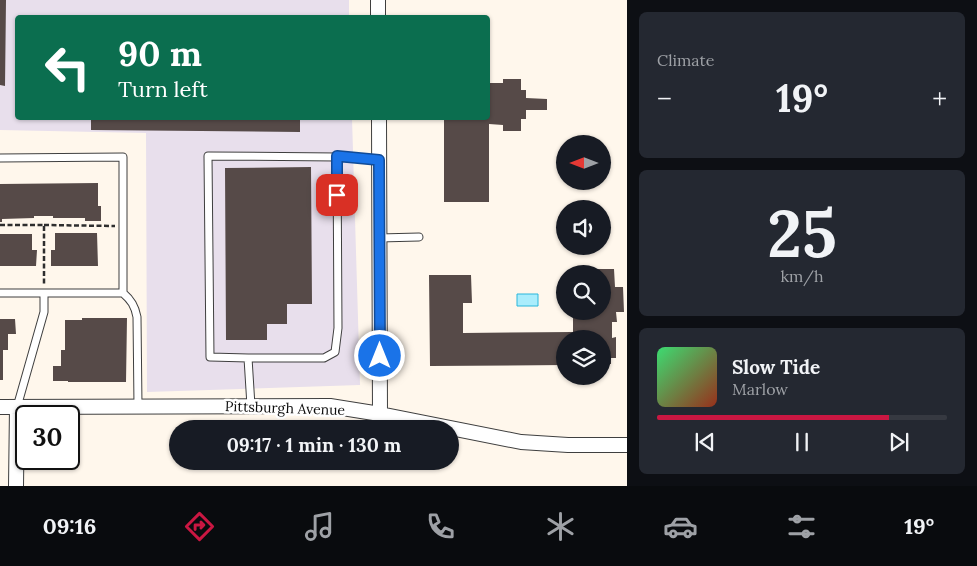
<!DOCTYPE html>
<meta charset="utf-8">
<style>
body{margin:0;font-family:Lora,serif;background:#242831;color:#f1f3f6;height:100vh;display:flex;flex-direction:column;font-size:19px;white-space:nowrap}
*{box-sizing:border-box;margin:0}
p{font-size:16px;color:#9ea1a6}
.icon{flex:none;width:28px;height:28px;fill:none;stroke:currentColor;stroke-width:2;stroke-linecap:round;stroke-linejoin:round}
.map{position:relative;flex:1;overflow:hidden}
.panel{display:flex;flex-direction:column;gap:12px;padding:12px;background:#0d0f14;width:350px}
.panel>*{flex:none}
.guide{position:absolute;left:15px;top:15px;width:475px;height:105px;border-radius:5px;box-shadow:0 1px 4px #0004;background:#0b6e4f;color:#fff;overflow:hidden}
.needle{width:32px;rotate:270deg}
.fabs{position:absolute;left:556px;top:135px;display:grid;gap:10px}
.fabs a{display:grid;place-items:center;width:55px;height:55px;border-radius:50%;background:#171b24;box-shadow:0 1px 4px #0004;font-size:25px}
.speed{position:absolute;left:15px;top:405px;display:flex;gap:10px;font-size:25px;font-weight:700;text-align:center}
.speed>*{display:grid;place-content:center;width:65px;height:65px;border-radius:50%;background:#171b24;box-shadow:0 1px 4px #0004;line-height:1}
.speed .limit{border:2px solid #111;border-radius:8px;background:#fff;color:#111}
.pin{position:absolute;display:grid;place-items:center;width:42px;height:42px;color:#fff;margin:-21px;border-radius:10px;box-shadow:0 2px 8px #0006}
.me{position:absolute;width:55px;margin:-28px;rotate:0deg;stroke-linejoin:round;filter:drop-shadow(0 0 4px #0008)}
.turn{display:flex;align-items:center;gap:18px;height:105px;padding:0 20px;font-size:22px}
.turn .icon{width:65px;height:65px;stroke-width:2.5}
.turn b{display:block;font-size:35px;line-height:42px}
.big{font-size:38px;font-weight:700;line-height:1.1}
.panel .card{flex:1;display:flex;flex-direction:column;justify-content:center;gap:8px;min-width:0;padding:0 18px;border-radius:8px;background:#242831}
.panel .dial{align-items:center;gap:0}
.dial b{font-size:65px;line-height:1}
.song{display:flex;align-items:center;gap:15px}
.cover{width:60px;height:60px;border-radius:8px;background:linear-gradient(135deg,hsl(140 70% 55%),hsl(10 70% 35%))}
.played{height:5px;border-radius:2px;background:linear-gradient(90deg,#ca1742 80%,#363941 80%)}
.keys{display:flex;justify-content:space-around;direction:ltr}
.heat{display:flex;justify-content:space-between;align-items:center;font-size:28px;direction:ltr}
.trip{position:absolute;left:169px;top:420px;width:290px;height:50px;border-radius:25px;background:#171b24;box-shadow:0 1px 4px #0004;font-weight:700;line-height:50px;text-align:center}
.tab-bar{display:flex;height:80px;justify-content:space-around;align-items:center;background:#090b0e;color:#9ea1a6}
.tab-bar .icon{width:35px;height:35px}
.tab-bar .current{color:#ca1742}
.tab-bar b{font-size:22px;color:#f1f3f6}
main{display:flex;flex:1;min-height:0}
.map>svg:first-child{display:block}
.industrial{fill:#e8dfec}
.water{fill:#aaedfc;stroke:#2ab6db}
.building{fill:#564a48}
.lines{fill:none;stroke-linecap:round;stroke-linejoin:round}
.service-casing{stroke:#3f3f3f;stroke-width:9}
.minor-casing{stroke:#3f3f3f;stroke-width:16}
.path{stroke:#2e2e2e;stroke-width:2.5;stroke-dasharray:5 2.5;stroke-linecap:butt}
.service{stroke:#fff;stroke-width:7}
.minor{stroke:#fff;stroke-width:14}
.route-casing{stroke:#114b97;stroke-width:12}
.route{stroke:#1a73e8;stroke-width:9}
.labels{text-anchor:middle;stroke-width:5;stroke-linejoin:round;paint-order:stroke}
.street-label{font-size:14px;fill:#0c0c0c;stroke:#fff}
</style>
<main>
<div class="map">
<svg width="627" height="486" viewBox="0 0 627 486">
<rect width="100%" height="100%" fill="#fff7ec"/>
<!-- industrial -->
<path class="industrial" d="M0,0H349V17L18,18V118H352L360,385L147,392L146,133L0,130Z"/>
<!-- water -->
<path class="water" d="M517,294H538V306H517Z"/>
<!-- building -->
<path class="building" d="M0,0H6L5,86L0,85Z
M503,79H521V90H526V98L547,99V110H526V119H521V131H503V125L489,124V202H444V118H488V83H503Z
M91,118H300V132L91,130Z
M311,167L312,304H287V324H267V340H226L225,168Z
M98,183V206H101V221H85V218H53V216H34V218L2,219V222H0V184Z
M55,233H97L98,266H51V250H55Z
M0,234H32V250H37L36,266H0Z
M591,269H614L615,287H623L624,312H616L617,322H612V338L616,337V358H611V364H602V339H565V365L430,366L429,275H471L472,303H463V333L573,332V311H602V274H591Z
M82,318H127L126,382H68V381H53V366H61V350H65V320H82Z
M0,319H15L16,334H8V350H3V380H0Z"/>
<g class="lines">
<defs>
<path id="service" d="M0,158L123,157V293C131,300 135,306 137,317L138,406
M379,238L419,237
M0,293H44V312L17,407
M44,293H123
M248,358H324L335,352L338,328L337,157
M251,406L248,358L210,357L208,156L337,157L379,160
M377,429L380,414"/>
<path id="minor" d="M378,0V18
M379,118L380,414
M0,407L330,406L380,414L521,442L568,445H627
M16,486L17,407"/>
</defs>
<!-- service casing -->
<use href="#service" class="service-casing"/>
<!-- minor casing -->
<use href="#minor" class="minor-casing"/>
<!-- path -->
<path class="path" d="M0,225H44V284
M44,225L115,226"/>
<!-- service -->
<use href="#service" class="service"/>
<!-- minor -->
<use href="#minor" class="minor"/>
</g>
<g class="lines">
<defs>
<path id="route" d="M337,195V156L379,160L380,356"/>
</defs>
<!-- route casing -->
<use href="#route" class="route-casing"/>
<!-- route -->
<use href="#route" class="route"/>
</g>
<g class="labels">
<!-- street labels -->
<g class="street-label">
<text transform="translate(285 408) rotate(2)" y="5">Pittsburgh Avenue</text>
</g>
</g>
</svg>
<div class="fabs">
<a><svg class="needle" viewBox="-14 -14 28 28"><path d="M0-13l5 13h-10z" fill="#e53935"/><path d="M0 13l5-13h-10z" fill="#9ea1a6"/></svg></a>
<a><svg class="icon" aria-label="sound" viewBox="0 0 24 24"><path d="M4 9h4l5-4v14l-5-4H4zM17 9q2 3 0 6"/></svg></a>
<a><svg class="icon" aria-label="search" viewBox="0 0 24 24"><circle cx="10" cy="10" r="6"/><path d="M15 15l6 6"/></svg></a>
<a><svg class="icon" aria-label="layers" viewBox="0 0 24 24"><path d="M12 4l9 5-9 5-9-5zM3 14l9 5 9-5"/></svg></a>
</div>
<div class="speed"><div class="limit">30</div></div>
<div class="pin" style="left:337px;top:195px;background:#d93025"><svg class="icon" aria-label="arrive" viewBox="0 0 24 24"><path d="M6 21V4h12l-3 4 3 4H6"/></svg></div>
<svg class="me" style="left:380px;top:356px" viewBox="-20 -20 40 40"><circle r="17" fill="#1a73e8" stroke="#fff" stroke-width="3"/><path d="M0-11L8 9 0 5-8 9z" fill="#fff"/></svg>
<div class="trip">09:17 · 1 min · 130 m</div>
<div class="guide">
<div class="turn"><svg class="icon" aria-label="left" viewBox="0 0 24 24"><path d="M17 20v-9H6M10 6l-5 5 5 5"/></svg><div><b>90 m</b>Turn left</div></div>
</div>
</div>
<section class="panel">
<div class="card"><p>Climate</p>
<div class="heat"><a>−</a><b class="big">19°</b><a>+</a></div>
</div>
<div class="card dial"><b>25</b><p>km/h</p></div>
<div class="card">
<div class="song"><i class="cover"></i><div><b>Slow Tide</b><p>Marlow</p></div></div>
<div class="played"></div>
<div class="keys"><svg class="icon" aria-label="previous" viewBox="0 0 24 24"><path d="M18 5L8 12l10 7zM5 5v14"/></svg><svg class="icon" aria-label="pause" viewBox="0 0 24 24"><path d="M8 5v14M16 5v14"/></svg><svg class="icon" aria-label="next" viewBox="0 0 24 24"><path d="M6 5l10 7-10 7zM19 5v14"/></svg></div>
</div>
</section>
</main>
<nav class="tab-bar">
<b>09:16</b>
<svg class="icon current" aria-label="directions" viewBox="0 0 24 24"><path d="M12 3l9 9-9 9-9-9zM9 14v-3h6M13 9l2 2-2 2"/></svg>
<svg class="icon" aria-label="music" viewBox="0 0 24 24"><path d="M9 18V5l10-2v13"/><circle cx="6" cy="18" r="3"/><circle cx="16" cy="16" r="3"/></svg>
<svg class="icon" aria-label="phone" viewBox="0 0 24 24"><path d="M5 4h4l2 5-3 2q2 4 5 5l2-3 5 2v4C11 20 4 13 5 4z"/></svg>
<svg class="icon" aria-label="climate" viewBox="0 0 24 24"><path d="M12 3v18M4 7l16 10M4 17L20 7"/></svg>
<svg class="icon" aria-label="car" viewBox="0 0 24 24"><path d="M5 17H2v-5l4-1 3-4h7l3 4 3 1v5h-3M9 17h6M6 11h13"/><circle cx="7" cy="17" r="2"/><circle cx="17" cy="17" r="2"/></svg>
<svg class="icon" aria-label="filters" viewBox="0 0 24 24"><path d="M4 7h16M4 17h16"/><circle cx="9" cy="7" r="2"/><circle cx="15" cy="17" r="2"/></svg>
<b>19°</b>
</nav>
